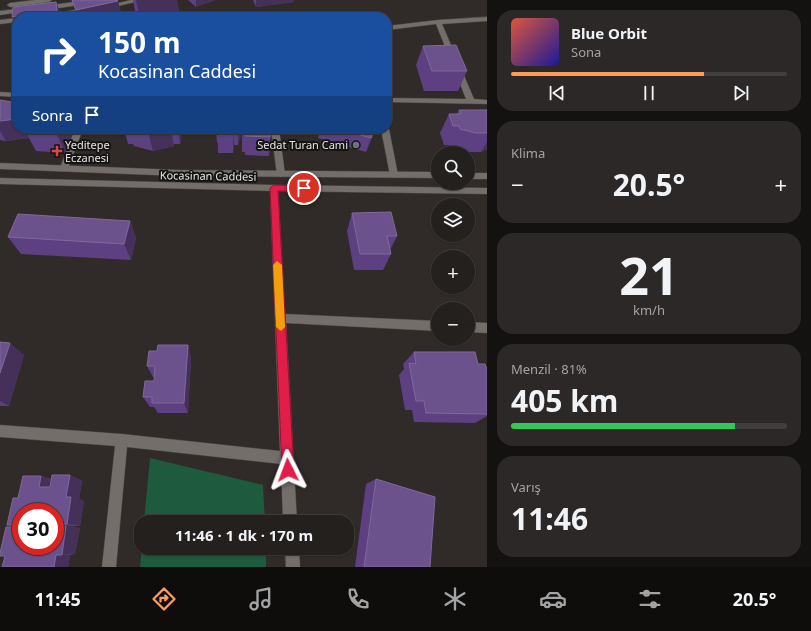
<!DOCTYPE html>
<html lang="tr">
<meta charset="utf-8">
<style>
body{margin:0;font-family:"Noto Sans",sans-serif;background:#2c2827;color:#f1f3f6;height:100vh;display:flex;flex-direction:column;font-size:15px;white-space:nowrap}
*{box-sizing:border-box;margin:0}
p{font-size:13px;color:#a3a3a4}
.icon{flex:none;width:22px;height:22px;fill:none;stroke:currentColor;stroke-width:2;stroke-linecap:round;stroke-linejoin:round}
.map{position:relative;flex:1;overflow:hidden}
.drawer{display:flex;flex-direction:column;gap:10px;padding:10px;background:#141210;width:324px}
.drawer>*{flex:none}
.hud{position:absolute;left:12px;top:12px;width:380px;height:122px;border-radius:16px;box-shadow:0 1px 3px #0004,0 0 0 1px #413e3c;background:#1a4fa0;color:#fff;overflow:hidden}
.controls{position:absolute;left:431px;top:146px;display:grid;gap:8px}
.controls a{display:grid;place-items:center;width:44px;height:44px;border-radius:50%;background:#24201e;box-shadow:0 1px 3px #0004,0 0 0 1px #413e3c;font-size:20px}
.speed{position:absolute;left:12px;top:503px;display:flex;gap:8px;font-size:20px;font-weight:700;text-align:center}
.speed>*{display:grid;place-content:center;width:52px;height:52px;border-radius:50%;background:#24201e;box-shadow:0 1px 3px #0004,0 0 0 1px #413e3c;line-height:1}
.speed .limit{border:6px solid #d22;background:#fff;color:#111}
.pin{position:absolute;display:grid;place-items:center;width:34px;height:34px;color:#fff;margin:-17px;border:2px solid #fff;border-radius:50%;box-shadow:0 1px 4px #0007}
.me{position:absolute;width:44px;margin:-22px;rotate:357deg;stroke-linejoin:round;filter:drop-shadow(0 0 3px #0008)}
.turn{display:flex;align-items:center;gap:14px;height:84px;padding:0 20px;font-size:18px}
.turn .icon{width:52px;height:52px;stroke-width:2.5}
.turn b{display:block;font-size:28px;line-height:34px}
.then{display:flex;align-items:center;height:38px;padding:0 20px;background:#0003;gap:8px;font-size:15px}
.big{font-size:30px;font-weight:700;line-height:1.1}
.drawer .card{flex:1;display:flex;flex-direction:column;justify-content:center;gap:6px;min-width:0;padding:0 14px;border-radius:16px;background:#2c2827}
.drawer .dial{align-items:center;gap:0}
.dial b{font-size:52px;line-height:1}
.song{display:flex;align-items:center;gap:12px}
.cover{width:48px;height:48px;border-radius:6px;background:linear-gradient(135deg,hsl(10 70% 55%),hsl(240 70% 35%))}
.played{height:4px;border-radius:2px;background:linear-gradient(90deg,#fe9b58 70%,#413e3c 70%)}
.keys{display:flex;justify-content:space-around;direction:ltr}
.heat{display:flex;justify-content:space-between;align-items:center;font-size:22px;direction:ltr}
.charge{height:6px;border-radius:3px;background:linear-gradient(90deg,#34c759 81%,#413e3c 0)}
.trip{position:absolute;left:134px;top:515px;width:220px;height:40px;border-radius:16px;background:#24201e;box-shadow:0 1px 3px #0004,0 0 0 1px #413e3c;font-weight:700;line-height:40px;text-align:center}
.tabs{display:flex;height:64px;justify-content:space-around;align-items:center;background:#0e0d0c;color:#a3a3a4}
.tabs .icon{width:28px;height:28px}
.tabs .active{color:#fe9b58}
.tabs b{font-size:18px;color:#f1f3f6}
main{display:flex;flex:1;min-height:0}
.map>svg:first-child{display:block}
.green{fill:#1e5a3e}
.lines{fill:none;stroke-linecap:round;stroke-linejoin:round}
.street-casing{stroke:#4a4642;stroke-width:1}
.secondary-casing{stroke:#4a4642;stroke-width:1}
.street{fill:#736e6a;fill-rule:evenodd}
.secondary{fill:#736e6a;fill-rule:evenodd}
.wall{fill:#5d4082}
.shaded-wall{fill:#45305a}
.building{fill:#6c528d;stroke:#7f699a;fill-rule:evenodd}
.route{fill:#e11d48;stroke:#92132f}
.slow{fill:#f59e0b}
.worship-dot{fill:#6b7280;stroke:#161413;stroke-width:1.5}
.health-dot{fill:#e0444e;stroke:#161413;stroke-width:1.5}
.labels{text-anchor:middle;stroke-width:4;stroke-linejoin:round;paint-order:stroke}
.poi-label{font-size:11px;fill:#e7e4e2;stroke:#161413;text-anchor:start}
.street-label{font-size:11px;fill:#e7e4e2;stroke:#161413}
</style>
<main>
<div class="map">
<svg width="487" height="567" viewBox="0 0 487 567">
<rect width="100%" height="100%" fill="#302b28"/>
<!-- green -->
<path class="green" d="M150,458L263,485L265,522H144Z
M142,548H266V567H140Z"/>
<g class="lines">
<defs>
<path id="street" d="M131,0H144L105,9L102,7Z
M89,8L91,9V11L56,17H40L43,15Z
M487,17V21L442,24L474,99L487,100V104L387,102V98L466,99L436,24L387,30V26L438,20Z
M17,18V22L0,24V20Z
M0,92L17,93V97L0,96Z
M387,127L389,129L398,175L394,178L390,175L381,129H387Z
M75,129H83L68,168L64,171L61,170L60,168Z
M271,129H279L285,174L281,177L277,174Z
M274,185L278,188L285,314L438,321V331L286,323L297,522H283L281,464L127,447L116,567H102L115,446L0,437V425L122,434L280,451L270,188Z
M468,322L487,323V333L468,332Z
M285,548H299L300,567H286Z"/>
<path id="secondary" d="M35,0H52L49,2L10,7L7,5L10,3Z
M87,0H102L99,2L46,10L43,8L46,6Z
M26,8L29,10L28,11L0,15V11Z
M0,163L180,170L438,172V178L180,176L0,169Z
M468,173H487V179H468Z
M0,178L274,185L487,188V194L274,191L0,184Z"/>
</defs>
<!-- street casing -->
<use href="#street" class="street-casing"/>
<!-- secondary casing -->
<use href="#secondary" class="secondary-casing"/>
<!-- street -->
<use href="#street" class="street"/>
<!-- secondary -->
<use href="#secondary" class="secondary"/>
</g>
<!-- wall -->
<path class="wall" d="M72,0L118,1L122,17H77Z
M133,0H177L179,11L151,17H139L135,11Z
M188,0H215L196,7Z
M253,0H294V2L256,7Z
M423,46L467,71L458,91H424L416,65Z
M0,100L17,129L73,133L65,153L36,151L29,138L6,141L0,140Z
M459,110H487V149L481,152H465L450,148L449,145H444L440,133L449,114H457Z
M124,129H181L182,133L180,144H174V146L153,151L134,146L133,144H128Z
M216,129H241V135L238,145H234L233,153H218V143H217Z
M271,129L269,156L245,155V152H242V133Z
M320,129H376L366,152L318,138Z
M352,213L397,236L390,250L391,254L383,270H354L347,231Z
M130,221L136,238L131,260L21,254L8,237Z
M0,342L24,355L9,406H0Z
M188,345L191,358L188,413H158L154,407H150L143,397L154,381V377H153L147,366L157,351Z
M414,352L478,364L487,369V416L475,423L414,422L412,410H405L399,375L404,369L403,364Z
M70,475L82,481L79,499L84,501L80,526H73L72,527L80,528L75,554L70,555L68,567H2L14,526L7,525L41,476L51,479Z
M376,479L430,567H355L366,484Z"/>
<!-- shaded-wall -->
<path class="shaded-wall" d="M136,0H177L179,11L151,17H140Z
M196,0H215L196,7Z
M256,0H294V2L256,7Z
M118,1L122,17H78L76,10Z
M56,2L62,17H17V28L12,17Z
M17,119V129H37L26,132L29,138L6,141L0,131V121Z
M59,129H72L73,133L65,153L57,134Z
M162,129H171L174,146L153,151L148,132Z
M178,129H181L182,133L180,144Z
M233,129L234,145L233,153Z
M238,129H241V135L238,145Z
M374,129H376L374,134L366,152L371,138Z
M487,142V149L481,152Z
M130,221L136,238L131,260L124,244Z
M10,343L24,355L9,406L0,401V373Z
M188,345L191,358L188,413L184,403Z
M70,475L82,481L79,499L84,501L80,526L67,524L66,497Z
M41,476L56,481L54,492L39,487Z
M59,524L73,526L72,527L80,528L75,554L62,555L58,527Z
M56,555H70L68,567H54Z"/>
<!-- building -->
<path class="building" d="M72,0H117L118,1L76,10Z
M56,2L57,11L12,17L13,7Z
M456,45L467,71H432L423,46Z
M0,100L12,102L14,100H17V119L0,121Z
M459,110H487V133H476L460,129L459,126H453L449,114H461Z
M27,129H59L57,134L26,132Z
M137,129H162L148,132Z
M217,129H233V134H217Z
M243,129H271L270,137L245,136V133H242Z
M340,129H374L371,138Z
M391,212L397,236H387L391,254H360L352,213Z
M18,214L130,221L124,244L8,237Z
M0,342L10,343L0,373Z
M158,345H188L184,403H152V397H143L145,381H154L155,366H147L149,351H157Z
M414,352H475L478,364H485L487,369V414L426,413L424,401H416L409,363L416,364Z
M52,475H70L66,497H71L67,524H59L58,527L66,526L62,555H56L54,567H2L5,556H0V553L6,527H14V525H7L13,498H18L23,476H41L39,487H50ZM21,512H55V546H21Z
M376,479L435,497L430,567H364Z"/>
<!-- route -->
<path class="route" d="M274,185L304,186L308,188L304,191H278L294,470L292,475L288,476L284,475L282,470L270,188Z"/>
<!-- slow -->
<path class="slow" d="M277,261L282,265L285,327L281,331L276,327L273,265Z"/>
<!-- markers -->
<circle class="worship-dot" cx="356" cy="145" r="4"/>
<path class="health-dot" d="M55 145h4v4h4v4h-4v4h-4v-4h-4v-4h4z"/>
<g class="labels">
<!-- poi labels -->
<g class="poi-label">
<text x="65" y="149">Yeditepe<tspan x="65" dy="13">Eczanesi</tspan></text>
<text x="348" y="149" text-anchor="end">Sedat Turan Cami</text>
</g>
<!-- street labels -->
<g class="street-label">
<text transform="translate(208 176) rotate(1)" y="4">Kocasinan Caddesi</text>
</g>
</g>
</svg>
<div class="controls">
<a><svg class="icon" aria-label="search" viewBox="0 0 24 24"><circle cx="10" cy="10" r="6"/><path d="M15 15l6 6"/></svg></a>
<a><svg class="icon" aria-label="layers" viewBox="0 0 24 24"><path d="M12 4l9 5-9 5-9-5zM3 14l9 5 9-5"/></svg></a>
<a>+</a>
<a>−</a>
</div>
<div class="speed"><div class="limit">30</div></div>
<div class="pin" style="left:304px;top:188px;background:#d93025"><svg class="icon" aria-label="arrive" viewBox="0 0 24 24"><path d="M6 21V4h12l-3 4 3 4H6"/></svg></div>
<svg class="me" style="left:288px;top:470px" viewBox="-20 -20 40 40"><path d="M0-17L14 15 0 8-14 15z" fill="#e11d48" stroke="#fff" stroke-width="4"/></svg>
<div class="trip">11:46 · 1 dk · 170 m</div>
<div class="hud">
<div class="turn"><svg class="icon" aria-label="right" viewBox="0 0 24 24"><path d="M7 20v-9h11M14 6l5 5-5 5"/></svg><div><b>150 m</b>Kocasinan Caddesi</div></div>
<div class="then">Sonra<svg class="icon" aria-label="arrive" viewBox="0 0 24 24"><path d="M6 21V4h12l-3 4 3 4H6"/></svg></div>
</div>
</div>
<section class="drawer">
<div class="card">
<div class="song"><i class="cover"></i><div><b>Blue Orbit</b><p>Sona</p></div></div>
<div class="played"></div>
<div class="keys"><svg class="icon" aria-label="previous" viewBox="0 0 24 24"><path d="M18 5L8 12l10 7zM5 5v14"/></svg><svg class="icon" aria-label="pause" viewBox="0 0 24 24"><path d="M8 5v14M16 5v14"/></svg><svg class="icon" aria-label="next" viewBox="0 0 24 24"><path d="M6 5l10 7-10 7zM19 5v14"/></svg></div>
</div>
<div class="card"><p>Klima</p>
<div class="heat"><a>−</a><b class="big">20.5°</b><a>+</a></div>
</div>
<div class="card dial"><b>21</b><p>km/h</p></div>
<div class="card"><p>Menzil · 81%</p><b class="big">405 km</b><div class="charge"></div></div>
<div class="card"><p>Varış</p><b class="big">11:46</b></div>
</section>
</main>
<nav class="tabs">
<b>11:45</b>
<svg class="icon active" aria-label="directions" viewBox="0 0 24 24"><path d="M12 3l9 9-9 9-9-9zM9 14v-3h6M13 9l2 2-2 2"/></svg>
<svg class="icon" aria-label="music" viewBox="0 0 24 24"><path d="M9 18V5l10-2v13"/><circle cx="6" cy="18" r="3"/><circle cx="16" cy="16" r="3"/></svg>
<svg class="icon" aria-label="phone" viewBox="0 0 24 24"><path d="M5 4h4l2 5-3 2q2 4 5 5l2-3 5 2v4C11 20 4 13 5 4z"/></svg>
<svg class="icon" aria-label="climate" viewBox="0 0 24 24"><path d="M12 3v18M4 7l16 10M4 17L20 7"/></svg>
<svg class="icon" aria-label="car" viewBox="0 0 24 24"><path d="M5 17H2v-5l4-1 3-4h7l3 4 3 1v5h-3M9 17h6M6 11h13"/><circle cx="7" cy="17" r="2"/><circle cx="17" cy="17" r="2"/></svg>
<svg class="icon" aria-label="filters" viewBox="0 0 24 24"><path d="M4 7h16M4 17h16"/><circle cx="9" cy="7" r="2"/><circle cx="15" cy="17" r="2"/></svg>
<b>20.5°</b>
</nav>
